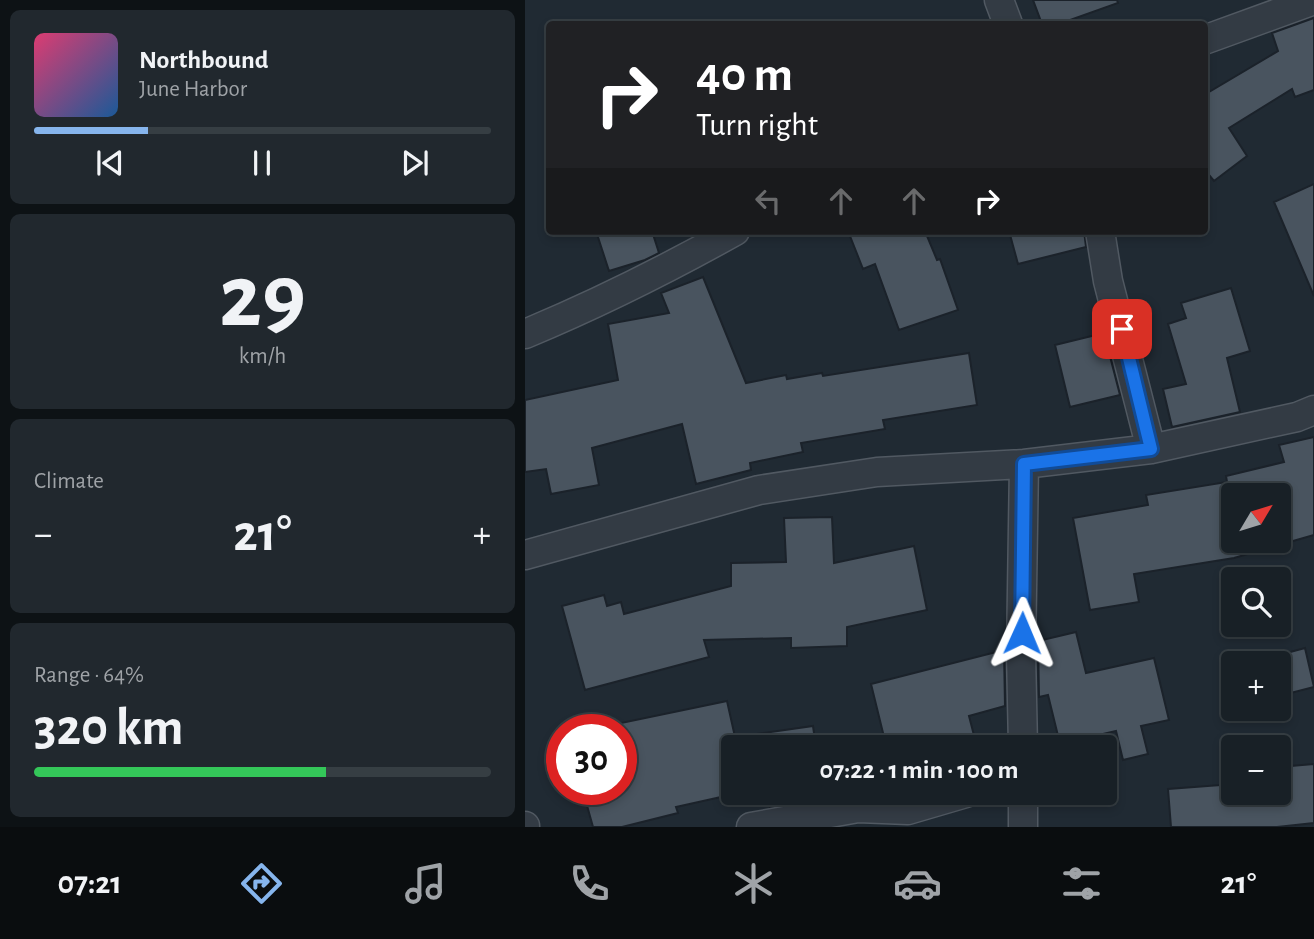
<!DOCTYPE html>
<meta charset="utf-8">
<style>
body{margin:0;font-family:"Alegreya Sans",sans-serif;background:#21282e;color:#f1f3f6;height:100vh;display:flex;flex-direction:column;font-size:26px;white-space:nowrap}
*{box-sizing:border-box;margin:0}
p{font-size:23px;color:#9fa3a7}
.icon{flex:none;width:38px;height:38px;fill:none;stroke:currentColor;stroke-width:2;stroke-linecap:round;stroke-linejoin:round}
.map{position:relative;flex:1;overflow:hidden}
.drawer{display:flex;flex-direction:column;gap:10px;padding:10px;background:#0d1215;width:525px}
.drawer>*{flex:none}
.top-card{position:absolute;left:21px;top:21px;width:662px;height:214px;border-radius:7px;box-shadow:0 4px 10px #0003,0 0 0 2px #363e43;background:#202124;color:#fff;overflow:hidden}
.needle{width:46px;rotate:52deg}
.fabs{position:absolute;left:696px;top:483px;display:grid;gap:14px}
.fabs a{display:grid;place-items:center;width:70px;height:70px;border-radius:7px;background:#182026;box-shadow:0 4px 10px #0003,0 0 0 2px #363e43;font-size:35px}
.speed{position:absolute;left:21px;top:714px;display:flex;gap:14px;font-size:35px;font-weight:700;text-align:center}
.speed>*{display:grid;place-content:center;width:91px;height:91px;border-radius:50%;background:#182026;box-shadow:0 4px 10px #0003,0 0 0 2px #363e43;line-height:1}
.speed .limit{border:10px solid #d22;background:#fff;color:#111}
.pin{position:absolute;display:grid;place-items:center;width:60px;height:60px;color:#fff;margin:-30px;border-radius:14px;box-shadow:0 4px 10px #0006}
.me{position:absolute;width:77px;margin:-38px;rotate:1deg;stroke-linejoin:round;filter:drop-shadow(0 0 5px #0008)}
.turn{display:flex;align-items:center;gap:24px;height:147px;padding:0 35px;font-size:32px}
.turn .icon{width:91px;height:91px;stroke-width:2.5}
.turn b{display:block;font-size:49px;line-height:60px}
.lanes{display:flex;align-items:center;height:66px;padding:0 35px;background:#0003;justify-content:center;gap:35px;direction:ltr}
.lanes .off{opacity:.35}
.big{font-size:52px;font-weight:600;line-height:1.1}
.drawer .tile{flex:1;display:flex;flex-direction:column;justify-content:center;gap:10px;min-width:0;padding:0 24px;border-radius:10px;background:#21282e}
.drawer .dial{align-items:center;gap:0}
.dial b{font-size:91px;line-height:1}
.song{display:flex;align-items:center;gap:21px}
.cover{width:84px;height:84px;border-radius:10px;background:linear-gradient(135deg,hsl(340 70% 55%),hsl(210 70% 35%))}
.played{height:7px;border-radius:4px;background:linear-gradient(90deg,#86b5ed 25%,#363e43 25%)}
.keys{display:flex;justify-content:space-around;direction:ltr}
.heat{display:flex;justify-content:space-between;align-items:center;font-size:38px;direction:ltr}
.charge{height:10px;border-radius:5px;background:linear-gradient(90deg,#34c759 64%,#363e43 0)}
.trip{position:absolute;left:196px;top:735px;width:396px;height:70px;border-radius:7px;background:#182026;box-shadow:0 4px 10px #0003,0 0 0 2px #363e43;font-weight:600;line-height:70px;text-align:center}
.tab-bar{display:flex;height:112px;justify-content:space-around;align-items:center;background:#0a0d0f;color:#9fa3a7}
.tab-bar .icon{width:49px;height:49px}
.tab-bar .selected{color:#86b5ed}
.tab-bar b{font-size:32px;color:#f1f3f6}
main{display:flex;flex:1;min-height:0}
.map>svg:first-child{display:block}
.building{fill:#49545f;stroke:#1b222a;stroke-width:2;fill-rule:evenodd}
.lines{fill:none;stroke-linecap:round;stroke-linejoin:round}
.minor-casing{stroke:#515962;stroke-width:31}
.minor{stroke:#333b44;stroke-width:28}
.route-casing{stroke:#114b97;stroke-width:18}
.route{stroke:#1a73e8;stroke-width:12}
</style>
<main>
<section class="drawer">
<div class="tile">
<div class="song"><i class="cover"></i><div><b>Northbound</b><p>June Harbor</p></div></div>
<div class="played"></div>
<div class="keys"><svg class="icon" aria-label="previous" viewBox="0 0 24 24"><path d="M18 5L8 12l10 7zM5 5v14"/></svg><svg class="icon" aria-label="pause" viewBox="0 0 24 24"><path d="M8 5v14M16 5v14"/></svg><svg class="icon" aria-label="next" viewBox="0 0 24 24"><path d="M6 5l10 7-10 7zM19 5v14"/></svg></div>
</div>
<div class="tile dial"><b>29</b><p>km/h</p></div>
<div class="tile"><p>Climate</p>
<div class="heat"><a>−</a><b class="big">21°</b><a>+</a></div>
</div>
<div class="tile"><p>Range · 64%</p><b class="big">320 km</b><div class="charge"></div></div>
</section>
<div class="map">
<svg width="789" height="827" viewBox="0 0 789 827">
<rect width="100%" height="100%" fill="#202a33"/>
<!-- building -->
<path class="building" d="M508,0H592L593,3L534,24H517Z
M789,18V90L770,97L767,89L704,128L722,156L689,181L679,169V95L753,51L747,33Z
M789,184V296L749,202Z
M71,231H127L134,253L120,260L84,271Z
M323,231H400L412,260L415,259L433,310L374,330L350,264L338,269Z
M484,231H559L561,247L493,264Z
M178,277L221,383L261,375L262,379L297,373L298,376L444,353L452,405L358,420L360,429L276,443L278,452L225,463L226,470L171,484L157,424L67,448L74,485L26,494L21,469L0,472V400L93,380L83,324L144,313L136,293Z
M706,288L725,351L702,358L715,412L647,427L638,389L661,384L643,324L661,318L656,303Z
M579,333L595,395L545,407L530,345Z
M789,437V535L709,558L609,574L614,602L565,610L548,518L623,505L621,495L702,482L701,476L759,462L754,445ZM709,495H754V541H709Z
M307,517L309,563L389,546L402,610L322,627V646L266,648V638L179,640L184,657L60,690L37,606L79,595L82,606L96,602L99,614L206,586V563L261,562L259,518Z
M551,632L561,673L629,658L644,720L616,726L623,754L598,760L591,731L535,744L523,695L514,697L513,641Z
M780,648L789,687L754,696V655Z
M479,650L480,706L444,716L452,747H369L366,735L359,737L346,684Z
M202,701L210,737L288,726L291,747H208V793H214L151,807L153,813L97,827H68L61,802L76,797L74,789H96V723Z
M789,764V823L752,827H646L643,789L709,784V793H754V767Z
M243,793H293L295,798L245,807Z"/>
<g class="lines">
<defs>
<path id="minor" d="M474,0L483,24
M679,40L789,0
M575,231L583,281L626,449
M0,334C72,304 142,269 210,231
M0,555L234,490L352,472L499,464L626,449L772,417L789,410
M498,747L496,653L499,464
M0,826V827
M226,827L333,808L383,810L441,793
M498,827V793"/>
</defs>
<!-- minor casing -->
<use href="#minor" class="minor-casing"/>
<!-- minor -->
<use href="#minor" class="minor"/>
</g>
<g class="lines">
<defs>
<path id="route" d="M497,633L499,464L626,449L597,329"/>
</defs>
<!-- route casing -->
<use href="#route" class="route-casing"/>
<!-- route -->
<use href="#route" class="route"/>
</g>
</svg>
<div class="fabs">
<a><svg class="needle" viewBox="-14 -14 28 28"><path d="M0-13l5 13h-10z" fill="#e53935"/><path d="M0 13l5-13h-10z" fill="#9fa3a7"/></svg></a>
<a><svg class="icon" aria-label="search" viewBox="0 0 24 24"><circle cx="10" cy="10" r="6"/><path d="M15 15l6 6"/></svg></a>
<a>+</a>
<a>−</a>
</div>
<div class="speed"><div class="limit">30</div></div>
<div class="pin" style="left:597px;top:329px;background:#d93025"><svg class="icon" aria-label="arrive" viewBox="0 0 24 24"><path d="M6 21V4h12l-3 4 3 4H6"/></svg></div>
<svg class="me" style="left:497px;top:633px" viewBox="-20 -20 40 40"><path d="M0-17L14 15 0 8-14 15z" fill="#1a73e8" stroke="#fff" stroke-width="4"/></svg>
<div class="trip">07:22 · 1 min · 100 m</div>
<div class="top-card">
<div class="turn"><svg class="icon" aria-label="right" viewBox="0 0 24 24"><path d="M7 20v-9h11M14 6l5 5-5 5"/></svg><div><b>40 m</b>Turn right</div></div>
<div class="lanes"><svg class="icon off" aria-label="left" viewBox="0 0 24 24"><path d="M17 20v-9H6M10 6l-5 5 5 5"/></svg><svg class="icon off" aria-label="ahead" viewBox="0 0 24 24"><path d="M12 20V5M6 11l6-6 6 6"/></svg><svg class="icon off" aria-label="ahead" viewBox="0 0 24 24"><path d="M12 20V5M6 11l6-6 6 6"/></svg><svg class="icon" aria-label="right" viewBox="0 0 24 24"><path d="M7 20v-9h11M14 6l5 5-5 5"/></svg></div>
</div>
</div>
</main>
<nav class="tab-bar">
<b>07:21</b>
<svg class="icon selected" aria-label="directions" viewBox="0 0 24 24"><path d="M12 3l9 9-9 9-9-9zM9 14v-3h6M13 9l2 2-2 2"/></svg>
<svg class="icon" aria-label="music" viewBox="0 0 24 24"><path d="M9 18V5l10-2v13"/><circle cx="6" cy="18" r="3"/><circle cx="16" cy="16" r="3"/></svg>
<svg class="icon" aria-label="phone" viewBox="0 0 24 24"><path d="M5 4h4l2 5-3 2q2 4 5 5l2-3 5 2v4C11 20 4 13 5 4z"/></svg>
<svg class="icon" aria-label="climate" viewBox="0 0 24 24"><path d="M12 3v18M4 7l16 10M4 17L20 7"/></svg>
<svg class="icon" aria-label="car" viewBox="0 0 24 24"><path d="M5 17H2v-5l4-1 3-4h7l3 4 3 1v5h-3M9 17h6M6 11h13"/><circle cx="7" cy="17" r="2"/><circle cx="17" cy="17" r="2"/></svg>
<svg class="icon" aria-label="filters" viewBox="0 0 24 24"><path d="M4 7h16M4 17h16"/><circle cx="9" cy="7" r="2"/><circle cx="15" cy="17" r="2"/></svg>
<b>21°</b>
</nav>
